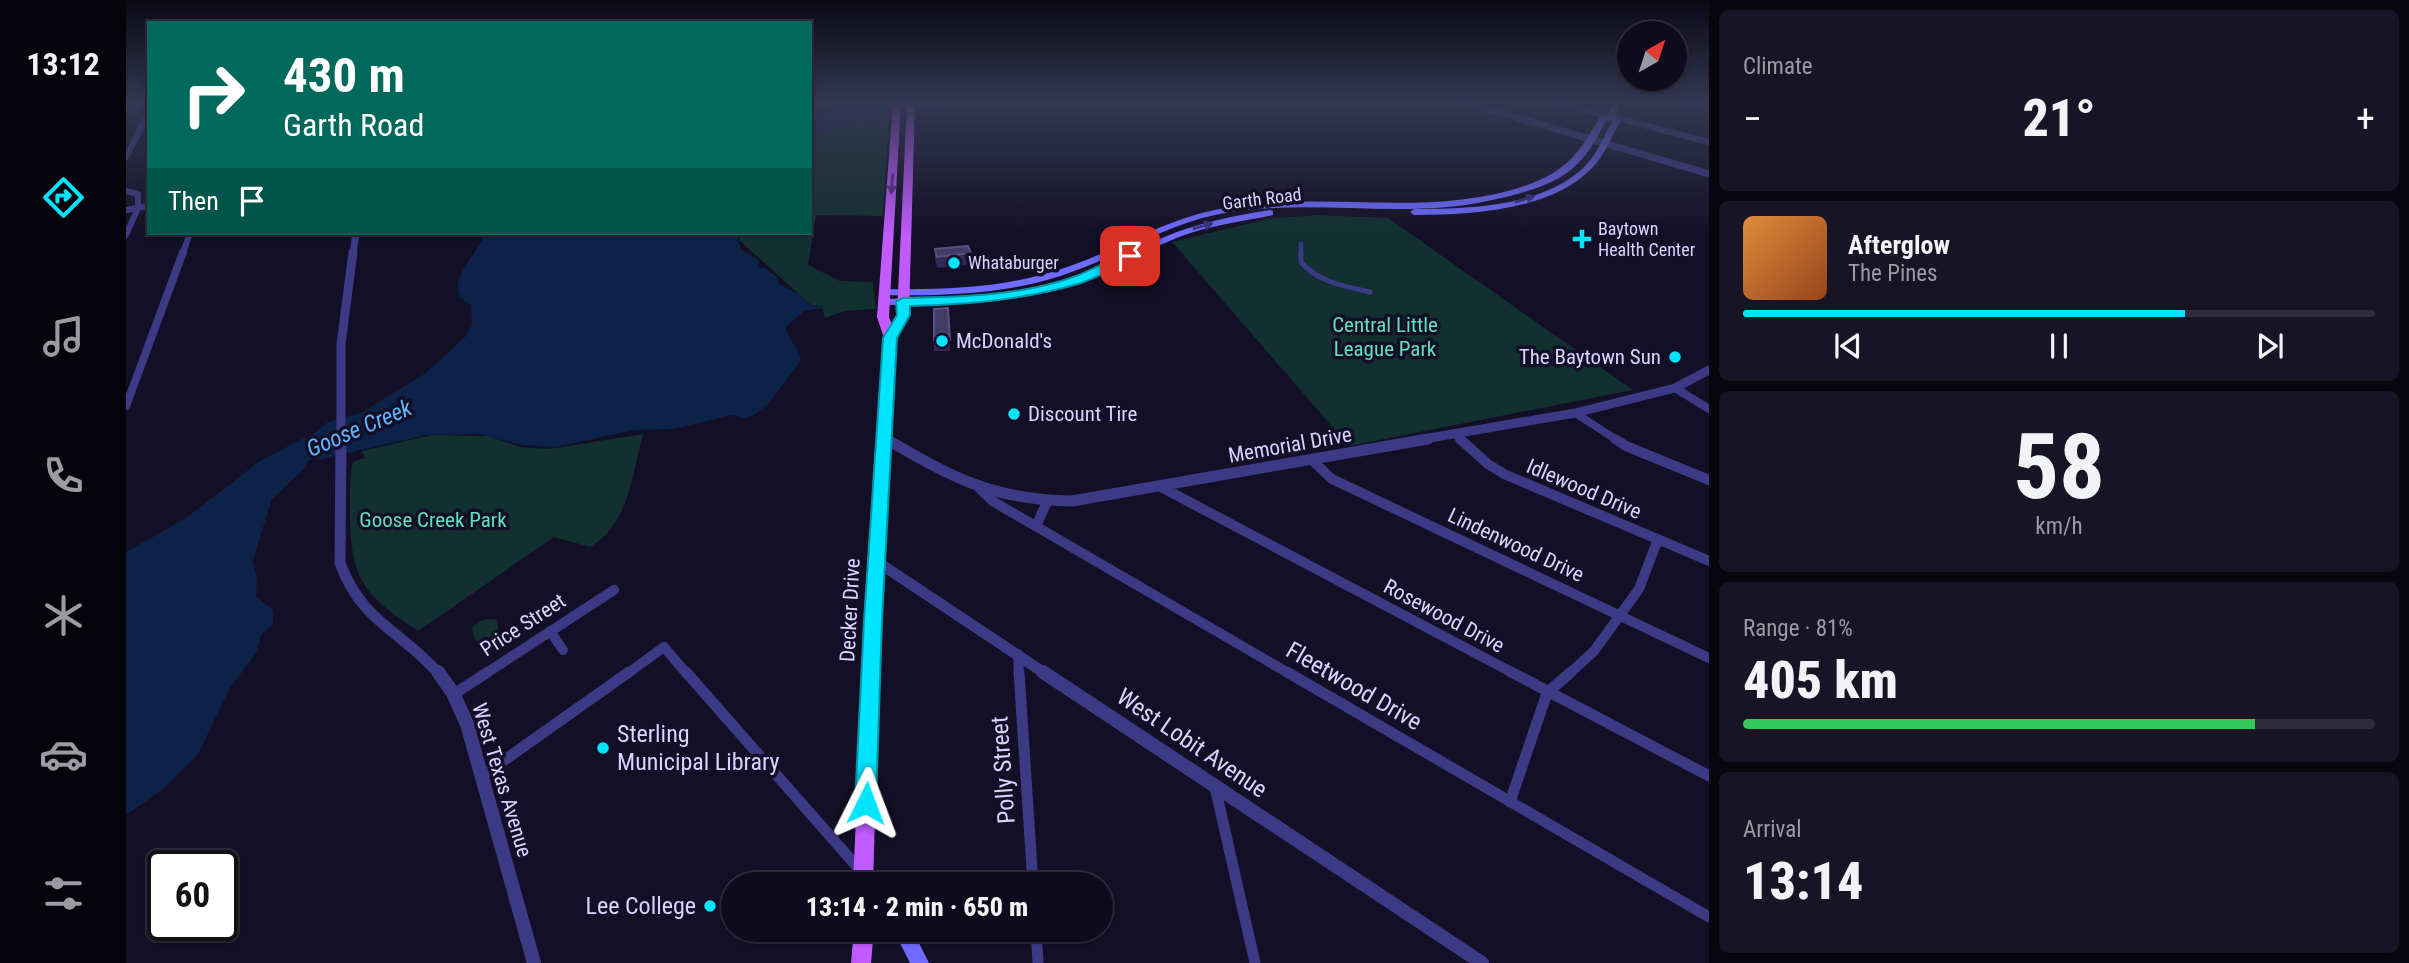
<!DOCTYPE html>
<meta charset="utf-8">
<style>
body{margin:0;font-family:"Roboto Condensed",sans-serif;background:#171425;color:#f1f3f6;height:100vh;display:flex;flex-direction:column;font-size:26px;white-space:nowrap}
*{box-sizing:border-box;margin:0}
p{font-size:23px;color:#9b9ba3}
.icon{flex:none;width:38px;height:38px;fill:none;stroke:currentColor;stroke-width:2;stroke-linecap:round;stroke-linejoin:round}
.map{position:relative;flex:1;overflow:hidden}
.details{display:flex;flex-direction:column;gap:10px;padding:10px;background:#08060f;width:700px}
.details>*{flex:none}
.guide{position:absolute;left:21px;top:21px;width:665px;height:214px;border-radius:0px;box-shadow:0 2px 5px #0004,0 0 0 2px #2e2b3b;background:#00695c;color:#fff;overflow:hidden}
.needle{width:46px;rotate:39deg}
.controls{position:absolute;left:1491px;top:21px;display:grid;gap:14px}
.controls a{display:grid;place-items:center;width:70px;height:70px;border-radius:50%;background:#0e0b1c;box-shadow:0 2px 5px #0004,0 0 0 2px #2e2b3b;font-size:35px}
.speed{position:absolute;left:21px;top:850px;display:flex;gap:14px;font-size:35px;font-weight:700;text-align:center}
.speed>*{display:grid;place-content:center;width:91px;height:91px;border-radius:50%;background:#0e0b1c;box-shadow:0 2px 5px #0004,0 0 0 2px #2e2b3b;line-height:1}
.speed .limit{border:4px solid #111;border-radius:10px;background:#fff;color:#111}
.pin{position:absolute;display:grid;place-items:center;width:60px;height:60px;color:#fff;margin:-30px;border-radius:14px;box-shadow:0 4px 10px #0006}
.me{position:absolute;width:77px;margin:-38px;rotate:3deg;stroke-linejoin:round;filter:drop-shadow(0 0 5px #0008)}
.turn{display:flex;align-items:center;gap:24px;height:147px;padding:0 21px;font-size:32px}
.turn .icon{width:91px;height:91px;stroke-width:2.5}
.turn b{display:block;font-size:49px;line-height:60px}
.then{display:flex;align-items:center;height:66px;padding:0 21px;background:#0003;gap:14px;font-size:26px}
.big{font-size:52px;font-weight:800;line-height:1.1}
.details .widget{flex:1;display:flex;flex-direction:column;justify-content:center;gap:10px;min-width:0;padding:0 24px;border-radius:10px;background:#171425}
.details .dial{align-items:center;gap:0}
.dial b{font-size:91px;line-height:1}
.song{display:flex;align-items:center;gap:21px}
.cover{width:84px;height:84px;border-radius:10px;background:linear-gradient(135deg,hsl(30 70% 55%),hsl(20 70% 35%))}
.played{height:7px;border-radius:4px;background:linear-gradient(90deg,#00e5ff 70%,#2e2b3b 70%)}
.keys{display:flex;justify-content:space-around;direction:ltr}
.heat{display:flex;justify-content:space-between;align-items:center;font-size:38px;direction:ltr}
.charge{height:10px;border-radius:5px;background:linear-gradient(90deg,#34c759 81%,#2e2b3b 0)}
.trip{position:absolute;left:595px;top:872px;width:392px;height:70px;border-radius:35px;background:#0e0b1c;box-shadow:0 2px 5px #0004,0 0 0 2px #2e2b3b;font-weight:800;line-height:70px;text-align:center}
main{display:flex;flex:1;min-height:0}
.tab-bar{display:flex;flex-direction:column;width:126px;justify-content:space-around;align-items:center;background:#06040b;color:#9b9ba3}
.tab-bar .icon{width:49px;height:49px}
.tab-bar .active{color:#00e5ff}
.tab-bar b{font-size:32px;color:#f1f3f6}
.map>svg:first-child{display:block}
.green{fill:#12302f}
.water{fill:#0c2248}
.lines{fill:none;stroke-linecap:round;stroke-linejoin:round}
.pedestrian-far1{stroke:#3d3a85;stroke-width:4.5}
.pedestrian{stroke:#3d3a85;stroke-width:5}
.minor-far3{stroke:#3d3a85;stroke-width:6}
.minor-far2{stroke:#3d3a85;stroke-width:8}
.minor-far1{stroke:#3d3a85;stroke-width:10}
.minor{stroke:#3d3a85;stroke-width:11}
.tertiary-far3{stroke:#3d3a85;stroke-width:7}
.tertiary-far2{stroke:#3d3a85;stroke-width:9}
.tertiary-far1{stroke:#3d3a85;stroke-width:11}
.tertiary{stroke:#3d3a85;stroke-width:14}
.secondary{fill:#6f6bff;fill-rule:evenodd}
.primary{fill:#c25bff;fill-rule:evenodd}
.wall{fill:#312854}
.building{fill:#433a66;stroke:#5a527e;stroke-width:2}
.oneway{fill:#623188}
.oneway2{fill:#38347d}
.route{fill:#00e5ff;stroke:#0095a6;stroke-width:2}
.poi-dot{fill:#00e5ff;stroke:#130f26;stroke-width:2.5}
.labels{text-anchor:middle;stroke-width:7;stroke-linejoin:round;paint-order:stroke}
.far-street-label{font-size:18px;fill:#d9d4ff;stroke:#130f26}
.far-poi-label{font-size:18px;fill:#d9d4ff;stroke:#130f26;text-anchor:start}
.park-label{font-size:21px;fill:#5fe0c0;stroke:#130f26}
.poi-label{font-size:21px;fill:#d9d4ff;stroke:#130f26;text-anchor:start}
.street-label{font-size:21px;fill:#d9d4ff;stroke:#130f26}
.water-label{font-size:23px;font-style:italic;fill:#62b6ff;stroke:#130f26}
.near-street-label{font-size:24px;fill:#d9d4ff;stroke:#130f26}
.near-poi-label{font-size:24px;fill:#d9d4ff;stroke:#130f26;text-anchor:start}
</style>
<main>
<nav class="tab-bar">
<b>13:12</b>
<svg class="icon active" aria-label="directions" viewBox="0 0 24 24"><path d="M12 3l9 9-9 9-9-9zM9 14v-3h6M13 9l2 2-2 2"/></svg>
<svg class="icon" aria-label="music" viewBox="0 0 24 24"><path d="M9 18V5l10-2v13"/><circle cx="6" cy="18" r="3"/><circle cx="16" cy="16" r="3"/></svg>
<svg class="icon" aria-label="phone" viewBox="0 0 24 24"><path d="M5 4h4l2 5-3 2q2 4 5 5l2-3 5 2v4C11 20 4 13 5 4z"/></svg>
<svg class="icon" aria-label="climate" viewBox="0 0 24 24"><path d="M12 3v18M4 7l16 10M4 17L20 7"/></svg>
<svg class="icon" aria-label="car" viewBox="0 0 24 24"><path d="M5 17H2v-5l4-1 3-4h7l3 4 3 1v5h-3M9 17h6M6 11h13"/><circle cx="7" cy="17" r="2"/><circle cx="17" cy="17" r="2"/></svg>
<svg class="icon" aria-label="filters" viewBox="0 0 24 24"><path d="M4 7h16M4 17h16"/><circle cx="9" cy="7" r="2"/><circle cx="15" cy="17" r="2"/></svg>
</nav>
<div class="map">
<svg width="1583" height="963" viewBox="0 0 1583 963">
<rect width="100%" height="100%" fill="#130f26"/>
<!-- green -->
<path class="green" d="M763,114L757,216L690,215L682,265L714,281L747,282L750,309L718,311L699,318L696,306L685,305L613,240L616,233H684V136L734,120L750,122L755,115Z
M1190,215L1262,218L1507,390L1223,446L1046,242L1141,219Z
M517,434C506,475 503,524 464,547L428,537L292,631C240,596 225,582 224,517C224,499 223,479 227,462L239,458L236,451L306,435L363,436L394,447L423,449Z
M362,619H370L373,633L365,641L357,639L353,643L348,638L346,628L353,621Z"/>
<!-- water -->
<path class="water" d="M737,102H841C812,110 785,112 756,114L749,121L733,120L684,136V115L702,113Z
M359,233H614L612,239L615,250L631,259L634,268H639L652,278L653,284L673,294L684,305L696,306V308L678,311L660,327C661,340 673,347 675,360L643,403L628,415L618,418L607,415L547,429L508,430L430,447L397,445L353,434L300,435L196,459H184L178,469L146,499L127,560L131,580L130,596L147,610V624L135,635L130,653L104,688L72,754L37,789L0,815V552L60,518L134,461L190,432L202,422L235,413L300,373L340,336L346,325L345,305L334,298C323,276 354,252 359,233Z"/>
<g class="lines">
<!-- pedestrian-far1 -->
<path class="pedestrian-far1" d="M1175,244V253"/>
<!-- pedestrian -->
<path class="pedestrian" d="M1175,252V262C1193,283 1219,286 1244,292"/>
<!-- minor-far3 -->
<path class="minor-far3" d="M1430,102L1583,142
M1558,102L1583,108
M0,109L23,105
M0,157L23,112
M0,191L12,194V208L0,235
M0,210L23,206
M57,253L64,233"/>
<!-- minor-far2 -->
<path class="minor-far2" d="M1549,388L1583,409
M0,406L57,252
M1449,413L1491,440
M1329,434L1336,440"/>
<!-- minor-far1 -->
<path class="minor-far1" d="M1334,439L1362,464L1378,474L1583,561
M1489,439L1500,446L1583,480
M1186,460L1206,479L1583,658
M1035,487L1389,674
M854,489L868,502L1164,674
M910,526L921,502
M424,631L437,650
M892,654L893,674
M359,674L488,590
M501,674L538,647L561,674
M1443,674L1468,651L1513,589L1532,539"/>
<!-- minor -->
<path class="minor" d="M560,672L734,870
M893,672L907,884
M1161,672L1583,917
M1385,672L1583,776
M328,694L362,672
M356,776L503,672
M1089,787L1129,963
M1384,802L1421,693L1445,672
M910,929L912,963"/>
<!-- tertiary-far3 -->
<path class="tertiary-far3" d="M1338,102L1583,174
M227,253L230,233"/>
<!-- tertiary-far2 -->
<path class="tertiary-far2" d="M757,437L763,440
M215,440V344L227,252
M1292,440L1449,413L1549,388L1583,370"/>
<!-- tertiary-far1 -->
<path class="tertiary-far1" d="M215,439L214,563C236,623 275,630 313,674
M760,439C827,478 867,500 946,501L1302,439
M750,561L920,674"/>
<!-- tertiary -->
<path class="tertiary" d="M312,672L327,693L341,724L408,963
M917,672L1356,963"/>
<!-- secondary -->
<path class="secondary" d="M1488,102H1496L1489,117L1494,122C1485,137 1479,155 1466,168C1425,211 1344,215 1288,215L1284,212L1288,209C1343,209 1421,207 1461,164C1472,152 1478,136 1486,122L1483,120L1480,121C1471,138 1462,155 1447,168C1430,183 1406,190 1384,196C1363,201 1343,205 1322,207C1244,214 1166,199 1089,215C1040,225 998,253 951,270C890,294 823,296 758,295L753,292L758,289C820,290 882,288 941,267C999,247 1041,217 1104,207C1204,191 1307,219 1404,184C1442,170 1454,151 1474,117L1482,115Z
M1144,210L1147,211V215C1115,222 1084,225 1053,237C1013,253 976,276 934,288C877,304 817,304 758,305L753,302L758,299C822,297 887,297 948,277C979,267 1006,250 1036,238C1070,223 1107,216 1144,210Z
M767,929H786L803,963H784Z"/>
<!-- primary -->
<path class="primary" d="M767,102H775L763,317L766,325L771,315L781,102H789L783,315L770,338L755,620L747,884H727L739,620L758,338L751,317Z
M728,929H748L745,963H725Z"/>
</g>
<!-- wall -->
<path class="wall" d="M809,249L845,253L844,265L811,268L809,260Z
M808,309L824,340V351H808Z"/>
<!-- building -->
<path class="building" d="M842,246L845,253L811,257L809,249Z
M822,308L824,340H808V309Z"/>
<!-- one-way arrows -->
<defs><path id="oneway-solid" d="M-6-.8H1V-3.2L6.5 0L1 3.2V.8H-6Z" transform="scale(1.75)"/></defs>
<use class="oneway" href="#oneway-solid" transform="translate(766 184) rotate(94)"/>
<g class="oneway2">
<use href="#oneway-solid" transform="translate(1399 199) rotate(-17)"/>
<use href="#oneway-solid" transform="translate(1077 226) rotate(-16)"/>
</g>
<!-- sky -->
<linearGradient id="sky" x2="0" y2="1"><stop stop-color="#0a0815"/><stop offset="0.43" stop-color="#333752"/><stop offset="1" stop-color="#333752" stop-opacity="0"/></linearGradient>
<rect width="1583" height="237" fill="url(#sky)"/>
<!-- route -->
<path class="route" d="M1004,253L1009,254V259C991,267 973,277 955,283C899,300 841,305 784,306V315L771,338L756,620L750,803L747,810L740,813L732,810L729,803L738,620L757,338L771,315L770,302L777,298C833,297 896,296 950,276C968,269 985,258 1004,253Z"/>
<!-- markers -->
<g class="poi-dot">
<path d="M1452.5 228.5h7v7h7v7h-7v7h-7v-7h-7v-7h7z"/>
<circle cx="828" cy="263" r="7"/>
<circle cx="816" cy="341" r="7"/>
<circle cx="1549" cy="357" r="7"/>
<circle cx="888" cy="414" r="7"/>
<circle cx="477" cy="748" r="7"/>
<circle cx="584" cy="906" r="7"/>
</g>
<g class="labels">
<!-- far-street labels -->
<g class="far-street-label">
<text transform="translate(1136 199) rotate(-7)" y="6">Garth Road</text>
</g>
<!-- far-poi labels -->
<g class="far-poi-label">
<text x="1472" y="235">Baytown<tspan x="1472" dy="21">Health Center</tspan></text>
<text x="842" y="269">Whataburger</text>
</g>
<!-- park labels -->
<g class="park-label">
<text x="1259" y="332">Central Little<tspan x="1259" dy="24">League Park</tspan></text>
<text x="307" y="527">Goose Creek Park</text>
</g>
<!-- poi labels -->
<g class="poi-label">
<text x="830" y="348">McDonald's</text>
<text x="1535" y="364" text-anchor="end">The Baytown Sun</text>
<text x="902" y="421">Discount Tire</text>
</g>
<!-- street labels -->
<g class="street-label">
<text transform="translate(1164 445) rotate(-10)" y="7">Memorial Drive</text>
<text transform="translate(1458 489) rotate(23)" y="7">Idlewood Drive</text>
<text transform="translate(1390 545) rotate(25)" y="7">Lindenwood Drive</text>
<text transform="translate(724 610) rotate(-87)" y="7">Decker Drive</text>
<text transform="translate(1318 616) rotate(28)" y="7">Rosewood Drive</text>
<text transform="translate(397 625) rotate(-33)" y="7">Price Street</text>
<text transform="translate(376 780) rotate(73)" y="7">West Texas Avenue</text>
</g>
<!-- water labels -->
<g class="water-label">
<text transform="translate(233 428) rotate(-23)" y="8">Goose Creek</text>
</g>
<!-- near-street labels -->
<g class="near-street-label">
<text transform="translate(1228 686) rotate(30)" y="8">Fleetwood Drive</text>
<text transform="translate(1066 743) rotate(34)" y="8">West Lobit Avenue</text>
<text transform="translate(877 770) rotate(-94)" y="8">Polly Street</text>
</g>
<!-- near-poi labels -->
<g class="near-poi-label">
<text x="491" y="742">Sterling<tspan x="491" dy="28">Municipal Library</tspan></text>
<text x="570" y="914" text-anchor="end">Lee College</text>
</g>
</g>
</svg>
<div class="controls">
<a><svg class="needle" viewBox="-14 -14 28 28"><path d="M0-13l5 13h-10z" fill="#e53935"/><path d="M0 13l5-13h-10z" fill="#9b9ba3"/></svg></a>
</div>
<div class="speed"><div class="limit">60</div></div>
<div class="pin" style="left:1004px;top:256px;background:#d93025"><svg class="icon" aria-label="arrive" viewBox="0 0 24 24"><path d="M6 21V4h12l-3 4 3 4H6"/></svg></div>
<svg class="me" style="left:740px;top:803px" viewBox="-20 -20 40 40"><path d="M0-17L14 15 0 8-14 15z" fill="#00e5ff" stroke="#fff" stroke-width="4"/></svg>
<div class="trip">13:14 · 2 min · 650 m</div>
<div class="guide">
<div class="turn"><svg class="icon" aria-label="right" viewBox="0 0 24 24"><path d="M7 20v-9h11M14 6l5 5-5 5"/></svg><div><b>430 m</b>Garth Road</div></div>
<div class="then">Then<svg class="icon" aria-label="arrive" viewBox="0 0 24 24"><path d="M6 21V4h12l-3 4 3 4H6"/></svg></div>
</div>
</div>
<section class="details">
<div class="widget"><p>Climate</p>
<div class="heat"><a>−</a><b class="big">21°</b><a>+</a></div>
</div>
<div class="widget">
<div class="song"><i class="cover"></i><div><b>Afterglow</b><p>The Pines</p></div></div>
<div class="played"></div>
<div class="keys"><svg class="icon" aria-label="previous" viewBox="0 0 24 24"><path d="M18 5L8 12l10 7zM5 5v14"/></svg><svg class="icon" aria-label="pause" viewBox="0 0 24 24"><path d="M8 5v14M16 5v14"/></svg><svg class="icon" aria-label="next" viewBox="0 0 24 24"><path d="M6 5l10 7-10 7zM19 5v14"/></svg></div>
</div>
<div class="widget dial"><b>58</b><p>km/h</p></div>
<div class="widget"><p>Range · 81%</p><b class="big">405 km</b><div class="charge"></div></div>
<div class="widget"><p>Arrival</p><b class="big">13:14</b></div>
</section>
</main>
